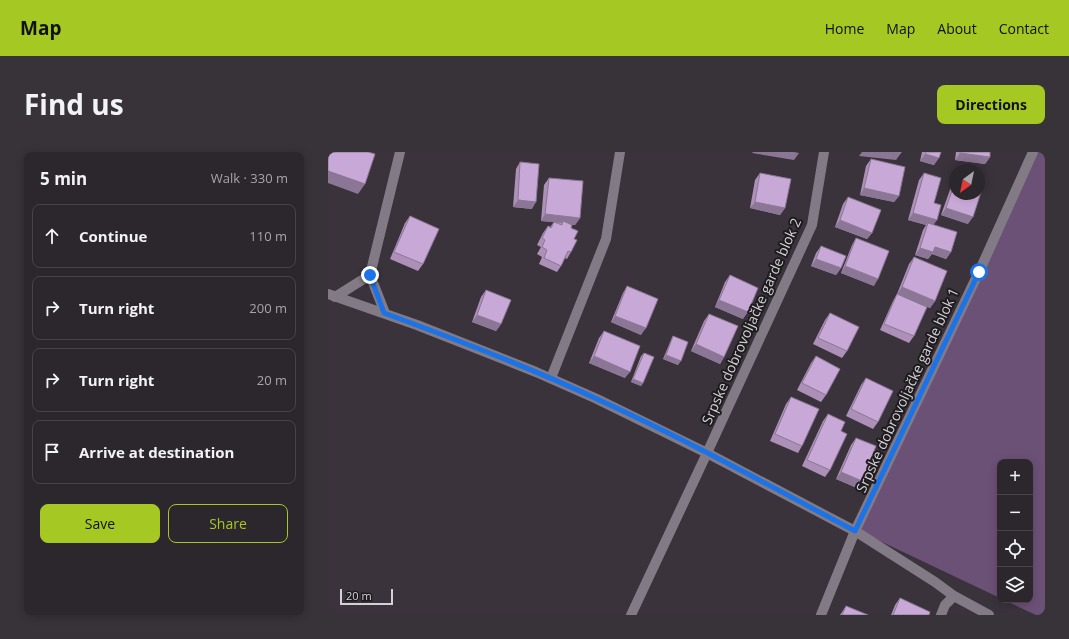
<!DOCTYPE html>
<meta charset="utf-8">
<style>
body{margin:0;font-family:"Open Sans",sans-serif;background:#383239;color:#f1f3f6}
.controls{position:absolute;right:12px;bottom:12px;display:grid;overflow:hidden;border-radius:8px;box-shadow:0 2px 10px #0003}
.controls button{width:36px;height:36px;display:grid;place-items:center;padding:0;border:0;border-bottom:1px solid #484349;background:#2c262d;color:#f1f3f6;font:20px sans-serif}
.compass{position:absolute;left:621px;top:12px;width:36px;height:36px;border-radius:50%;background:#2c262d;box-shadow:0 2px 10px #0003;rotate:213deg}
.scale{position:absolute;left:12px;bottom:10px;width:53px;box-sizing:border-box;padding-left:4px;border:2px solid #d4d0d5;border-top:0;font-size:11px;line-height:14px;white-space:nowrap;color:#d4d0d5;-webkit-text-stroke:3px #1f1c20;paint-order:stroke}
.stop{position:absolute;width:12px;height:12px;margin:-9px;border:3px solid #1a73e8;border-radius:50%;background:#fff}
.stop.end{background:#1a73e8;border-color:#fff;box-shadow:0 1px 4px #0008}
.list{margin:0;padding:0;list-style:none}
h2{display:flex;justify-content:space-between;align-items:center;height:52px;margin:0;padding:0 16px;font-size:17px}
h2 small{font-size:13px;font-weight:400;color:#a6a5aa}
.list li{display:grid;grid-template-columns:26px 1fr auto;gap:12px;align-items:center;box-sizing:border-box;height:64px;margin:0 8px 8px;padding:0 8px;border:1px solid #484349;border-radius:8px}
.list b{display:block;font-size:15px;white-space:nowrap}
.list em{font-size:13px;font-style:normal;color:#a6a5aa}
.actions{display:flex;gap:8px;padding:12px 16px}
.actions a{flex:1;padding:9px 0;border:1px solid #a5c822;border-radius:8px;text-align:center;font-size:14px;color:#a5c822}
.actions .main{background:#a5c822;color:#111}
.icon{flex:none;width:22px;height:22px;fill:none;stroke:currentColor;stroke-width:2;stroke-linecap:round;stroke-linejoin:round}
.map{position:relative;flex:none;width:717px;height:463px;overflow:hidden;border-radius:8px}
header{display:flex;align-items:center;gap:24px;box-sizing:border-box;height:56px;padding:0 20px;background:#a5c822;color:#111}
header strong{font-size:19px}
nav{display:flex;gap:22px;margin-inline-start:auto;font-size:14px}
.intro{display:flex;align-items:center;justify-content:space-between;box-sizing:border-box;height:96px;padding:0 24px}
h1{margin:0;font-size:28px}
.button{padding:10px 18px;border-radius:8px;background:#a5c822;color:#111;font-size:14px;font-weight:700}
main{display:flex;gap:24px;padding:0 24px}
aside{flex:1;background:#2c262d;border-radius:8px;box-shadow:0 2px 10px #0003}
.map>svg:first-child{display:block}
.green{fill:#6c5177}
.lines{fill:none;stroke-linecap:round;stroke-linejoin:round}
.street{stroke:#827b85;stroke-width:10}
.wall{fill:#ac90b8}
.shaded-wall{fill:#8c7696}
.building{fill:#c8a8d6;stroke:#8c7696}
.route{stroke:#1a73e8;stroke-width:5}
.labels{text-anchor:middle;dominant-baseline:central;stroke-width:4;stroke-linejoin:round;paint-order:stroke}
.street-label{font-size:14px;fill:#d4d0d5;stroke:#1f1c20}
</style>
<header>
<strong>Map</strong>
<nav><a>Home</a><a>Map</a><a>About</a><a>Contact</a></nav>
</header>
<div class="intro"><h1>Find us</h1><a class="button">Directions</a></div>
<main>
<aside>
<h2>5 min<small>Walk · 330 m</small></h2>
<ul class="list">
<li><svg class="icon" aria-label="ahead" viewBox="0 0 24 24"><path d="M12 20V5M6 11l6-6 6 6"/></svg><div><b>Continue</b></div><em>110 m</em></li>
<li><svg class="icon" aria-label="right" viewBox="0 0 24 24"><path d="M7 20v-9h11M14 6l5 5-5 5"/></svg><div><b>Turn right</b></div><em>200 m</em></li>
<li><svg class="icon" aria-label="right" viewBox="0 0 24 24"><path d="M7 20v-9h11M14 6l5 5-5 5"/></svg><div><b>Turn right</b></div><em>20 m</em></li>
<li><svg class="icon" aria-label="arrive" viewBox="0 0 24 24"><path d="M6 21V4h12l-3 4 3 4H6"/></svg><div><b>Arrive at destination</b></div></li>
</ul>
<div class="actions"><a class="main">Save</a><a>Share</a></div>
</aside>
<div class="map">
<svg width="717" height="463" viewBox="0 0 717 463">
<rect width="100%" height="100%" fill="#3a333c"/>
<!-- green -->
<path class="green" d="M 710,0 L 717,0 L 717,463 L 708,463 L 676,448 L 702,448 L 702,310 L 672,310 L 672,446 L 531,379 Z"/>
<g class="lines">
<!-- street -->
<path class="street" d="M 0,142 L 89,173 L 208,220 L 269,247 L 379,301 L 527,379 L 607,430 L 626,444 L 661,463
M 7,145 L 42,123
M 57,161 L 42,123 L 72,0
M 223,226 L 278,87 L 292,0
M 303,463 L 379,301 L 484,73 L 496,0
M 493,463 L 527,379 L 651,120 L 705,0
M 613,463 L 617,453 L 626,444"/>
</g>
<!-- wall -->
<path class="wall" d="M 594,0 L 613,0 L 606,13 L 592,9 Z
M 628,0 L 662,0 L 662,5 L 657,12 L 627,8 Z
M 543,7 L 571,44 L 566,50 L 532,43 L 538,14 Z
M 192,10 L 204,57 L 185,55 L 188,17 Z
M 432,21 L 457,56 L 452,63 L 422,56 L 427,28 Z
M 596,21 L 606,51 L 606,73 L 623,100 L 618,107 L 604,102 L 600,107 L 587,103 L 595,78 L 598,73 L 580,68 L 591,28 Z
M 221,26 L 252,66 L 247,73 L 241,72 L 246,87 L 243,100 L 239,107 L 237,106 L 233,114 L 229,120 L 211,112 L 214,105 L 209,102 L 213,95 L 209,93 L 215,81 L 220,74 L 222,75 L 226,70 L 213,69 L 216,33 Z
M 627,27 L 627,42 L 640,72 L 613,63 L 624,32 Z
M 520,45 L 544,81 L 539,87 L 507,75 L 515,52 Z
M 82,64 L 95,112 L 90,119 L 62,107 L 77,71 Z
M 528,86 L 546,134 L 513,121 L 524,93 Z
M 493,94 L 513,116 L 508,123 L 483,114 L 488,101 Z
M 586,105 L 607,149 L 602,156 L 575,144 L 586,184 L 581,191 L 552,178 L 565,149 L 569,142 L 581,112 Z
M 402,123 L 415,167 L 387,155 L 397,130 Z
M 299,134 L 313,183 L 283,170 L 295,141 Z
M 158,138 L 173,172 L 168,179 L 144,170 L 153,145 Z
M 502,161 L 519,199 L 514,206 L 485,192 L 497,168 Z
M 381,162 L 396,205 L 392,212 L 363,199 L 376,169 Z
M 276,179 L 297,226 L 261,211 L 271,186 Z
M 345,184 L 350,213 L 335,207 L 343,188 Z
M 316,201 L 315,231 L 313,234 L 303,230 L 313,204 Z
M 488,204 L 498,243 L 493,250 L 469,238 L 483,211 Z
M 538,226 L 550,270 L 545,277 L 518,264 L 533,233 Z
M 463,245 L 474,294 L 470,301 L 442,289 L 458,252 Z
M 500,262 L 513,279 L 502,318 L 497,325 L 474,314 L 495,269 Z
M 528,286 L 534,329 L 529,336 L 508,327 L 523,293 Z
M 572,446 L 601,463 L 563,463 L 567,453 Z
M 518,454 L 540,463 L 512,463 Z"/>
<!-- shaded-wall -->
<path class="shaded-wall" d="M 425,0 L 466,0 L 471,1 L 466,8 L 424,1 Z
M 534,0 L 562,0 L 573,1 L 568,8 L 531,4 Z
M 632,1 L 662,5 L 657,12 L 627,8 Z
M 597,2 L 611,6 L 606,13 L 592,9 Z
M 0,19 L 37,32 L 30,42 L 0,31 Z
M 536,36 L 571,44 L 566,50 L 532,43 Z
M 190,48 L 208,50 L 204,57 L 185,55 Z
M 427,50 L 457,56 L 452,63 L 422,56 Z
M 618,56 L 645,65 L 640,72 L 613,63 Z
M 585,61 L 609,68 L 604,75 L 600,71 L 598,73 L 580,68 Z
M 217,62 L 252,66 L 247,73 L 234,71 L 235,69 L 234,71 L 213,69 Z
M 512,68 L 544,81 L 539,87 L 507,75 Z
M 607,95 L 623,100 L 618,107 L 604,102 L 600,107 L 587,103 L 592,96 Z
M 488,107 L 513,116 L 508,123 L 483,114 Z
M 517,114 L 550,127 L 546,134 L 513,121 Z
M 574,135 L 607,149 L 602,156 L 569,142 Z
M 391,148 L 420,160 L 415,167 L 387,155 Z
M 149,163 L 173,172 L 168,179 L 144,170 Z
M 287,164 L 318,176 L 313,183 L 283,170 Z
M 368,192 L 396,205 L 392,212 L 363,199 Z
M 338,203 L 353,209 L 350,213 L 335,207 Z
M 266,204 L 302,220 L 297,226 L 261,211 Z
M 305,227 L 315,231 L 313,234 L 303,230 Z
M 513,320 L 534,329 L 529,336 L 508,327 Z"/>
<!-- building -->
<path class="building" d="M 0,0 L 40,0 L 47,2 L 37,32 L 0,19 Z
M 562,0 L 573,0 L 573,1 Z
M 598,0 L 613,0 L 611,6 L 597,2 Z
M 632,0 L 662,0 L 662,5 L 632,1 Z
M 543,7 L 577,15 L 571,44 L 536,36 Z
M 192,10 L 211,12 L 208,50 L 190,48 Z
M 432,21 L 463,27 L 457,56 L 427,50 Z
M 596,21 L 613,26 L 606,51 L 613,53 L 609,68 L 585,61 Z
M 221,26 L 255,29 L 252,66 L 217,62 Z
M 627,30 L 627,42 L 651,42 L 651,32 L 655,34 L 645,65 L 618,56 Z
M 520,45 L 553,58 L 544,81 L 512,68 Z
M 82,64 L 111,77 L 95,112 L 66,100 Z
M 235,69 L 244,73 L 243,76 L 250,79 L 246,87 L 249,88 L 243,100 L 240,99 L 233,114 L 216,106 L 219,98 L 214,95 L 217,88 L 214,86 L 220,74 L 223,76 L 226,70 L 234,73 Z
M 600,71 L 629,80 L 623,100 L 607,95 L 605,100 L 592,96 Z
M 528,86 L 561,99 L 550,127 L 517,114 Z
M 493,94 L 518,104 L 513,116 L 488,107 Z
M 586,105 L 619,119 L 607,149 L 574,135 Z
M 402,123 L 430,136 L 420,160 L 391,148 Z
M 299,134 L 330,147 L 318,176 L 287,164 Z
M 158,138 L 183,148 L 173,172 L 149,163 Z
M 569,142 L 599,155 L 586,184 L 556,172 Z
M 502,161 L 531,175 L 519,199 L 490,186 Z
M 381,162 L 410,174 L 396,205 L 368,192 Z
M 276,179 L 312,194 L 302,220 L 266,204 Z
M 345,184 L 360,190 L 353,209 L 338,203 Z
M 316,201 L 326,205 L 315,231 L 305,227 Z
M 488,204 L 512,217 L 498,243 L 474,231 Z
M 538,226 L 565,239 L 550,270 L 523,257 Z
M 463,245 L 491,257 L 474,294 L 447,282 Z
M 500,262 L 517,270 L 513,279 L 519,282 L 502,318 L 479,308 Z
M 528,286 L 548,294 L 534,329 L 513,320 Z
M 572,446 L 602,460 L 601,463 L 565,463 Z
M 518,454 L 540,463 L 514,463 Z"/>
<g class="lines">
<!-- route -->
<path class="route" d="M 42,123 L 56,161 C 127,187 201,215 269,247 C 357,287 442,334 527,379 L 651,120"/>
</g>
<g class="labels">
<!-- street labels -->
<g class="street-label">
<text transform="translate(423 169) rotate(-66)">Srpske dobrovoljačke garde blok 2</text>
<text transform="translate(579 238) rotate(-65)">Srpske dobrovoljačke garde blok 1</text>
</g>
</g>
</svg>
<div class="controls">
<button>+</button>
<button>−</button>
<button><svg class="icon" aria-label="locate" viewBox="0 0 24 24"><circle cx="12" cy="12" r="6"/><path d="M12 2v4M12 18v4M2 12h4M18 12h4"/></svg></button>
<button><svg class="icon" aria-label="layers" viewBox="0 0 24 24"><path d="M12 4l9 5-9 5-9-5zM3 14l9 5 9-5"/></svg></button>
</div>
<svg class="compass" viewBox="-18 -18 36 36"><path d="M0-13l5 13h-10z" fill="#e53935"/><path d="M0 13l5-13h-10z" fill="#a6a5aa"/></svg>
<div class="scale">20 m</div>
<div class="stop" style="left:651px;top:120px"></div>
<div class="stop end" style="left:42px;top:123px"></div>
</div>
</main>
